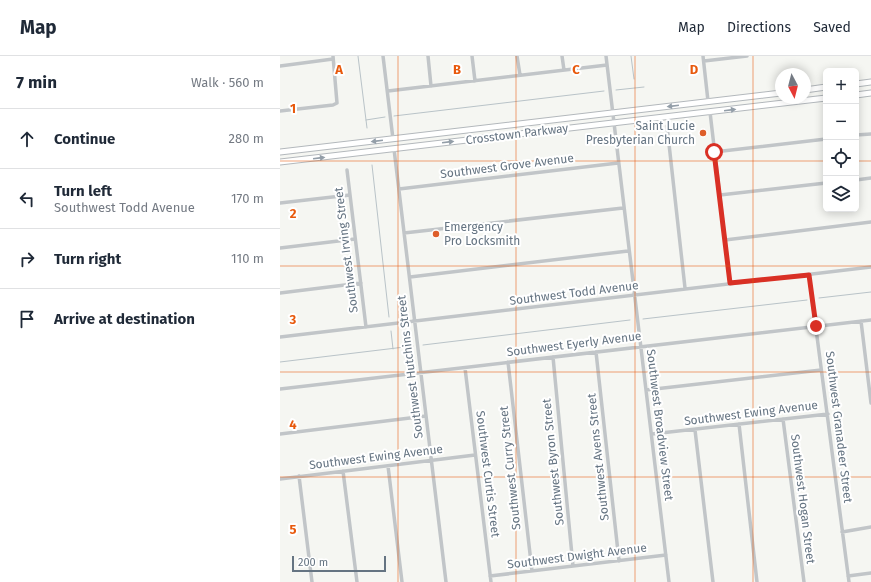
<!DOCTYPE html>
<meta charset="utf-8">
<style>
body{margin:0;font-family:"Fira Sans",sans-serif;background:#f2f2f3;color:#1f2937}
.controls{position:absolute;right:12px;top:12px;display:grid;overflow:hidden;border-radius:6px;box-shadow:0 2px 10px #0003}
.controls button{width:36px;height:36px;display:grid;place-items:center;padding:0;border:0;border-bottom:1px solid #e0e1e3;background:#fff;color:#1f2937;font:20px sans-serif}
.compass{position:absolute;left:495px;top:12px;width:36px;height:36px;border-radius:50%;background:#fff;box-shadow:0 2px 10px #0003;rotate:173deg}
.scale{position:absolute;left:12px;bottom:10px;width:94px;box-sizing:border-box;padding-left:4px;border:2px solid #657482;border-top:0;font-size:11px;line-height:14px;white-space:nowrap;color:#657482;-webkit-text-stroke:3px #fff;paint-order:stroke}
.stop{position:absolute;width:12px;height:12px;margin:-9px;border:3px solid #d93025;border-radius:50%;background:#fff}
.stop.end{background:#d93025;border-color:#fff;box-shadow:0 1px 4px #0008}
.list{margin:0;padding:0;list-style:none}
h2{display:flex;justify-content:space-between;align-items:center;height:52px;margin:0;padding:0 16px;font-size:17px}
h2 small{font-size:13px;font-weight:400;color:#747a83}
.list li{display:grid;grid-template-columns:26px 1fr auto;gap:12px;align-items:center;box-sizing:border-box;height:60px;padding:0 16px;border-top:1px solid #e0e1e3}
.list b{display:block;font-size:15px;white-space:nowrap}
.list p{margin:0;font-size:13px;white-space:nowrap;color:#747a83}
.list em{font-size:13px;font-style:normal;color:#747a83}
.icon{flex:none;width:22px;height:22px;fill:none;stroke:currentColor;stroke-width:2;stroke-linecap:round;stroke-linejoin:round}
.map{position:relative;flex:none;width:591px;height:526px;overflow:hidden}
header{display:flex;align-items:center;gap:24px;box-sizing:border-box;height:56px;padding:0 20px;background:#fff;border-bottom:1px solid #e0e1e3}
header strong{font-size:19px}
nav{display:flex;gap:22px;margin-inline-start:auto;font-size:14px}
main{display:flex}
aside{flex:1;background:#fff}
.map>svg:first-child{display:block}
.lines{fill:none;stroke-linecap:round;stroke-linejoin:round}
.stream{stroke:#b9c3c8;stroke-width:1}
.secondary-casing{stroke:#b3b8bc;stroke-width:7}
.street{stroke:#c1c5c8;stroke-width:3.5}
.secondary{stroke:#fff;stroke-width:5}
.oneway{fill:#939ea8}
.route{stroke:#d93025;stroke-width:5}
.grid{fill:none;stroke:#e8590c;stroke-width:1;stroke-opacity:0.55}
.poi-dot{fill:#de5e2a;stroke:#fff;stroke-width:1.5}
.labels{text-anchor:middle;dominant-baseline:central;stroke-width:4;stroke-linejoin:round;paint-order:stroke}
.poi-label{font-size:12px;fill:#657482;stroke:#fff;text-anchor:end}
.street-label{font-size:12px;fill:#657482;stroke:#fff}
.grid-label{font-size:13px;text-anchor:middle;font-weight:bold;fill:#e8590c;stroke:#fff;stroke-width:4;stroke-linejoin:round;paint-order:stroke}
</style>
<header>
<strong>Map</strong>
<nav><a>Map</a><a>Directions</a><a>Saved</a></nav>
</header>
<main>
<aside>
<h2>7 min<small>Walk · 560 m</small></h2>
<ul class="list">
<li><svg class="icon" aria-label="ahead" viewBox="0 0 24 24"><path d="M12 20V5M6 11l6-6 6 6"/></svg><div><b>Continue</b></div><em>280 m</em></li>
<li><svg class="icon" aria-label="left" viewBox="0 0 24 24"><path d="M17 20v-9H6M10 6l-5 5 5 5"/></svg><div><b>Turn left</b><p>Southwest Todd Avenue</p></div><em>170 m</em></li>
<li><svg class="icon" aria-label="right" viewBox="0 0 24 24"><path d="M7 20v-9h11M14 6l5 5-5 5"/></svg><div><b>Turn right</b></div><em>110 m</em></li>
<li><svg class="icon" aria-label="arrive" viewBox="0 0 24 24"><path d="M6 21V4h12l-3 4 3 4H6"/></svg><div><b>Arrive at destination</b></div></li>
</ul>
</aside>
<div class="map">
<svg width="591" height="526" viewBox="0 0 591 526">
<rect width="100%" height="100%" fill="#f5f6f2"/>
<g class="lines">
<!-- stream -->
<path class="stream" d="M 78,0 L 87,72
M 351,0 L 354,23
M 336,34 L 364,31
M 114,60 L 324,35
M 86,64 L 105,61
M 92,109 L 109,261
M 539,242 L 591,236
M 363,263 L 527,244
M 111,275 L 113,293
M 143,289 L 350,264
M 0,306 L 133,290"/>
<defs>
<path id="secondary" d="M 576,28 L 591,26
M 525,34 L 546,31
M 576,39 L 591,37
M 0,96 L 501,37
M 0,106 L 546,42"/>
</defs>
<!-- secondary casing -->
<use href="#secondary" class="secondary-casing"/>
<!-- street -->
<path class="street" d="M 103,0 L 113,83
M 148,0 L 151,30
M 192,0 L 195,25
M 237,0 L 240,19
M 282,0 L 284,14
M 326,0 C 346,175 369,351 389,526
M 423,0 L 428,45
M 424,5 L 467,0
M 0,10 L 53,3
M 108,35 L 327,9
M 0,55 L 53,49 L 57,47 L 53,0
M 430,56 L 450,227
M 387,70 L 405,232
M 576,79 L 591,78
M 114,93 L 166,526
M 434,96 L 546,83
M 67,114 L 86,271
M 576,124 L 591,122
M 119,133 L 338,107
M 440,139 L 546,127
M 0,147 L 70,139
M 124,177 L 343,152
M 445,184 L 591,166
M 0,192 L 75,183
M 529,219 L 569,526
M 130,221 L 348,195
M 0,237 L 81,227
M 581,265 L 591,347
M 0,281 L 591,211
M 316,296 L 339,505
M 273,301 L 293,510
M 228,306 L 252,515
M 185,312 L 211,526
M 0,333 L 591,264
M 366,334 L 541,314
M 503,363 L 524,526
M 459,368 L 477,526
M 415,374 L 433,526
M 0,378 L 146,360
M 372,378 L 548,358
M 108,410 L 122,526
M 63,415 L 77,526
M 19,420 L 32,526
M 0,423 L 195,399
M 562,476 L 591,471
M 210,520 L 386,499
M 568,520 L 591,517"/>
<!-- secondary -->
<use href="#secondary" class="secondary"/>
</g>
<!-- one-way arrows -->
<defs><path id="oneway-solid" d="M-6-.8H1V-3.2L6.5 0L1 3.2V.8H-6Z"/></defs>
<g class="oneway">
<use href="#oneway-solid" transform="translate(393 50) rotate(173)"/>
<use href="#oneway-solid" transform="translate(450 54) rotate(-7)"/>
<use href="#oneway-solid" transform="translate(97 85) rotate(173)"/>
<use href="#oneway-solid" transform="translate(168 86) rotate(-7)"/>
<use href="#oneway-solid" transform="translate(39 102) rotate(-7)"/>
</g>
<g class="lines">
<!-- route -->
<path class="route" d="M 434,96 L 450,227 L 529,219 L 536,270"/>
</g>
<!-- grid -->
<path class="grid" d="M 118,0 L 118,526M 236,0 L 236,526M 355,0 L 355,526M 473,0 L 473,526M 0,105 L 546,105M 576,105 L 591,105M 0,210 L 591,210M 0,316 L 591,316M 0,421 L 591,421"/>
<!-- markers -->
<g class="poi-dot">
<circle cx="423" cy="77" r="4"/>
<circle cx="156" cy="178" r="4"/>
</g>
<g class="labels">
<!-- poi labels -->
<g class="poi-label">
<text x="415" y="70">Saint Lucie<tspan x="415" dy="14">Presbyterian Church</tspan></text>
<text x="164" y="171" text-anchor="start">Emergency<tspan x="164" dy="14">Pro Locksmith</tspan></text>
</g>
<!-- street labels -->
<g class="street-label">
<text transform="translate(237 78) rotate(-7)">Crosstown Parkway</text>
<text transform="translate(227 110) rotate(-7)">Southwest Grove Avenue</text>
<text transform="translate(66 194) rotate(-97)">Southwest Irving Street</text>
<text transform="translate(294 237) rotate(-7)">Southwest Todd Avenue</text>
<text transform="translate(294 288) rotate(-7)">Southwest Eyerly Avenue</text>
<text transform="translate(130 311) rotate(-97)">Southwest Hutchins Street</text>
<text transform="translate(471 357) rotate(-7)">Southwest Ewing Avenue</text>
<text transform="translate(380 369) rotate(83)">Southwest Broadview Street</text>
<text transform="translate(559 371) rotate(83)">Southwest Granadeer Street</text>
<text transform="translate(96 401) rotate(-7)">Southwest Ewing Avenue</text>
<text transform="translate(318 401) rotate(-96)">Southwest Avens Street</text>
<text transform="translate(273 406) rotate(-96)">Southwest Byron Street</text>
<text transform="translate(230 412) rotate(-96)">Southwest Curry Street</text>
<text transform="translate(208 418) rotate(83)">Southwest Curtis Street</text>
<text transform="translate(523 443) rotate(83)">Southwest Hogan Street</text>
<text transform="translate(297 500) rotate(-7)">Southwest Dwight Avenue</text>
</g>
</g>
<g class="grid-label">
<text x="59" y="18">A</text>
<text x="177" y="18">B</text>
<text x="296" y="18">C</text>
<text x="414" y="18">D</text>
<text x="13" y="57">1</text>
<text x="13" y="162">2</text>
<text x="13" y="268">3</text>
<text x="13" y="373">4</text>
<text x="13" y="478">5</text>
</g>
</svg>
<div class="controls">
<button>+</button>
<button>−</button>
<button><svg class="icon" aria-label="locate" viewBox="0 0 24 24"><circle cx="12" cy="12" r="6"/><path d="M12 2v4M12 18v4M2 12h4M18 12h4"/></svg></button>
<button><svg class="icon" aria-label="layers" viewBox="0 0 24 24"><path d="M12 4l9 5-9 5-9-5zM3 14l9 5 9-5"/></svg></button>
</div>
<svg class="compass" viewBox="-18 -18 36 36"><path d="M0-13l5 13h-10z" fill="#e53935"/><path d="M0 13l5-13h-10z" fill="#747a83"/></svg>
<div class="scale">200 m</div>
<div class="stop" style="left:434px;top:96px"></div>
<div class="stop end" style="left:536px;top:270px"></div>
</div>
</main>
